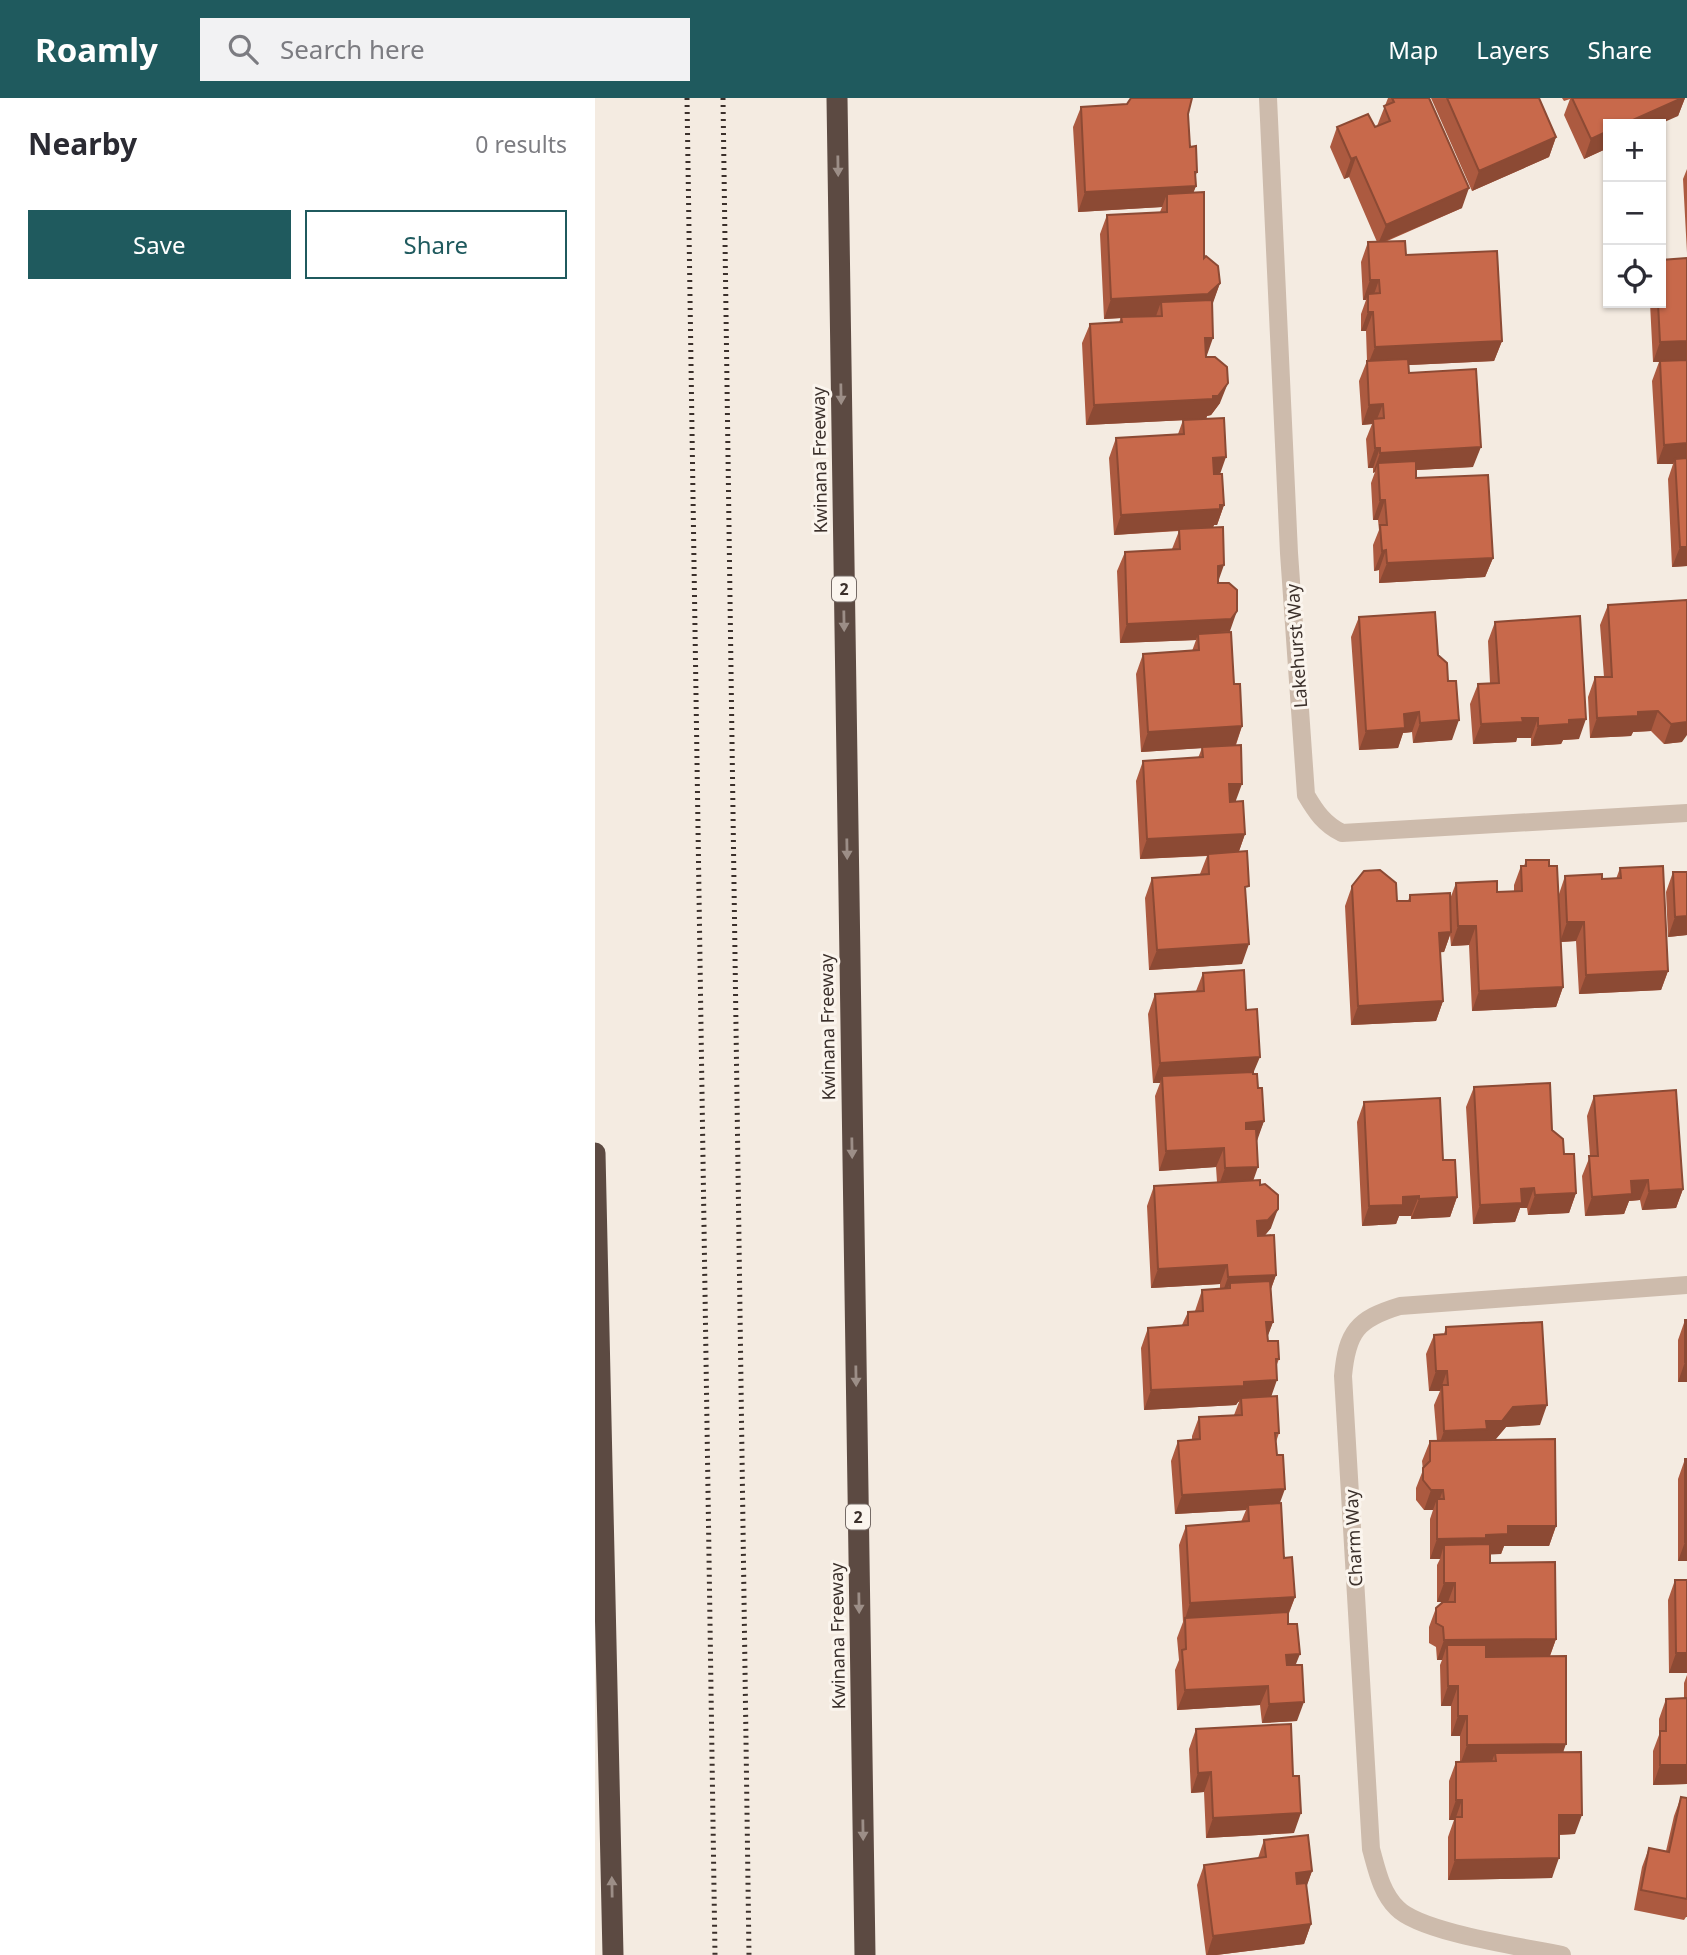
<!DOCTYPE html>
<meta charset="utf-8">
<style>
body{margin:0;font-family:"Noto Sans",sans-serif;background:#f2f2f3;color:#2b2b33}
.controls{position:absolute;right:21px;top:21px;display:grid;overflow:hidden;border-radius:0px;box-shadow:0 2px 5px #0004}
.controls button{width:63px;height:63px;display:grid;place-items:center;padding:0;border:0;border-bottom:2px solid #e1e1e2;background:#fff;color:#2b2b33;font:35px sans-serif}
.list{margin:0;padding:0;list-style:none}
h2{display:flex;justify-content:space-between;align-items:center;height:91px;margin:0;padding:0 28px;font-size:30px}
h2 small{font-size:23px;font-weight:400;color:#7c7c81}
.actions{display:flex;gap:14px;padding:21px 28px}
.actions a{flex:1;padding:16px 0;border:2px solid #1f5a5e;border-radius:0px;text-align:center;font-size:24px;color:#1f5a5e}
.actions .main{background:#1f5a5e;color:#fff}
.icon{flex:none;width:38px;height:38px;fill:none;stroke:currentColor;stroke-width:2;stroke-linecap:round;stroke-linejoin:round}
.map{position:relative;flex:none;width:1092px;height:1857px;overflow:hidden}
header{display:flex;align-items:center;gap:42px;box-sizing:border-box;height:98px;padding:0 35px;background:#1f5a5e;color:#fff}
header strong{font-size:33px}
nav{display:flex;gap:38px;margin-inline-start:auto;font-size:24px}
.search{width:490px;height:63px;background:#f2f2f3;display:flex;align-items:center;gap:18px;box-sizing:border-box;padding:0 24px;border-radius:0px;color:#7c7c81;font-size:26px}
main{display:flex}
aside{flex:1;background:#fff}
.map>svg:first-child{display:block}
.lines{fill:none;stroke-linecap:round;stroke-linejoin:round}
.minor{stroke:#cdbbac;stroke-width:18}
.highway{stroke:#5c4a42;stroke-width:21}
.rail{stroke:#3b302b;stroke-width:5;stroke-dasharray:2 5;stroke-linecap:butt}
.wall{fill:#ac5a40}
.shaded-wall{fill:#8c4a34}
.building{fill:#c8694b;stroke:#8c4a34;stroke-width:2}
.oneway{fill:#9c8e87}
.labels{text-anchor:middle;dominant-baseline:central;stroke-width:6;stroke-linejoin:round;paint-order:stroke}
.shield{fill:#fbf5ee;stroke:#756b66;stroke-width:2}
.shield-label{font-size:16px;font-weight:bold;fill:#3b302b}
.street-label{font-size:18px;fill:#3b302b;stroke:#fbf5ee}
</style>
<header>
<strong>Roamly</strong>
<div class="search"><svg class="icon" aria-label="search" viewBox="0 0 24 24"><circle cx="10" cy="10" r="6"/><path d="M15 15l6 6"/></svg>Search here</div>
<nav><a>Map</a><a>Layers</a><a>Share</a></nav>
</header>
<main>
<aside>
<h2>Nearby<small>0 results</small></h2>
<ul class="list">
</ul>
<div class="actions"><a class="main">Save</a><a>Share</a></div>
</aside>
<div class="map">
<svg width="1092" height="1857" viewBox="0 0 1092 1857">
<rect width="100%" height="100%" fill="#f4ebe1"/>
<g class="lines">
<!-- minor -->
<path class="minor" d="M 673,0 L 694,455 L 711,697 C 721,714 729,726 747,735 L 1092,715
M 967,1857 C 930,1849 826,1835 802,1810 C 786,1794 782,1772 776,1751 L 748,1278 C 752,1234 762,1221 805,1208 L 1092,1187"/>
<!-- highway -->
<path class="highway" d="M 242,0 L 270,1857
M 0,1055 L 18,1857"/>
<!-- rail -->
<path class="rail" d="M 92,0 L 120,1857
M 128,0 L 154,1857"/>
</g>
<!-- wall -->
<path class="wall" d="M 793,0 L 834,0 L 867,110 L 790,144 L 811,157 L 907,243 L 899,263 L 814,267 L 814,275 L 878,369 L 821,372 L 821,380 L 898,460 L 890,479 L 784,485 L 784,472 L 779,473 L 778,447 L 784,432 L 783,422 L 778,422 L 776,385 L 780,374 L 778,375 L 778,370 L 773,370 L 771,341 L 777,326 L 767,327 L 764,283 L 772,263 L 771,233 L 766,233 L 766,216 L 771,202 L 768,202 L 766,164 L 773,144 L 782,144 L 754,79 L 749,81 L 735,49 L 742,29 L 782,28 Z
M 836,0 L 944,0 L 961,39 L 954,59 L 877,93 Z
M 967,0 L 1090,0 L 1083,18 L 1013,26 L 1013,50 L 989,61 L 969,17 L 975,1 L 969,3 Z
M 532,6 L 593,16 L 595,49 L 600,80 L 601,88 L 598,95 L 609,160 L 625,185 L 617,206 L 611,259 L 625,305 L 616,317 L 612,318 L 611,321 L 491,327 L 487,245 L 495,226 L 524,224 L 526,220 L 509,221 L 505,136 L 512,117 L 565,114 L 567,109 L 483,114 L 478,29 L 486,9 Z
M 1092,71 L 1092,155 L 1088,81 Z
M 1055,205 L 1066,205 L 1092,468 L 1077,469 L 1073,381 L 1078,366 L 1062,366 L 1057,283 L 1064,264 L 1058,264 Z
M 588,322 L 625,376 L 629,407 L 622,427 L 619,427 L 618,430 L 623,483 L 635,534 L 639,586 L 647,628 L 641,647 L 641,704 L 650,736 L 644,753 L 651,797 L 647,866 L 554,872 L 550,800 L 557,780 L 605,776 L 612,758 L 545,761 L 541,683 L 548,663 L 603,660 L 607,650 L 546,654 L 541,576 L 548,556 L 597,553 L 601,542 L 525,545 L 522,473 L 530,454 L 577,451 L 584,433 L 519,437 L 514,360 L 521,340 L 583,336 Z
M 1013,507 L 1087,644 L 1069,646 L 1056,633 L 1038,634 L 1036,638 L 995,640 L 993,599 L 1000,579 L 1009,579 L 1005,527 Z
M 764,519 L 843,557 L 857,642 L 818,645 L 817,634 L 808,635 L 803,650 L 764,652 L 756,539 Z
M 900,524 L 984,641 L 968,642 L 966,646 L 936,648 L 936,640 L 922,640 L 921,644 L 878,646 L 875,606 L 883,586 L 895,585 L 893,543 Z
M 931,762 L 954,768 L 964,796 L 970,778 L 1007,781 L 1021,781 L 1025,770 L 1073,873 L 1066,892 L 984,896 L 981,843 L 966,844 L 968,889 L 961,909 L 877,913 L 874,847 L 856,848 L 855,837 L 849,854 L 845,854 L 848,903 L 841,923 L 756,927 L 750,808 L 757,788 L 802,803 L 813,803 L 815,797 L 855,801 L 861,785 L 902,794 L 919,793 L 919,787 L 926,768 L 929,768 Z
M 1078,774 L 1092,837 L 1073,839 L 1071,794 Z
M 608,875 L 651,912 L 658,976 L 663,990 L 669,1023 L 661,1043 L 658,1082 L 676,1130 L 670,1137 L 681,1177 L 676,1191 L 678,1224 L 672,1239 L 673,1243 L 684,1261 L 681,1269 L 676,1298 L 684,1335 L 681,1344 L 689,1460 L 700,1499 L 693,1518 L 693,1526 L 701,1567 L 702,1623 L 667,1625 L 665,1607 L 582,1612 L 580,1572 L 584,1562 L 582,1540 L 588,1524 L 584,1447 L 591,1428 L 646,1424 L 651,1412 L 580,1416 L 576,1363 L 583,1343 L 597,1342 L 597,1338 L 604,1319 L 639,1317 L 644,1304 L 643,1304 L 641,1307 L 549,1312 L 546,1250 L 553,1230 L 587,1227 L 593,1214 L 600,1213 L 607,1192 L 625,1191 L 625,1186 L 556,1190 L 552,1108 L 559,1088 L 622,1084 L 621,1069 L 564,1073 L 560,998 L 565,985 L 558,985 L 553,916 L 560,896 L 601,893 Z
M 879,989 L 957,1032 L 969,1056 L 981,1095 L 974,1115 L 933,1117 L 932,1110 L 925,1110 L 920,1124 L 878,1126 L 871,1009 Z
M 999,998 L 1088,1091 L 1081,1110 L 1047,1112 L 1045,1102 L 1034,1103 L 1029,1116 L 990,1118 L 987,1078 L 995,1058 L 992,1018 Z
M 769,1004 L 848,1062 L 862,1099 L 855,1119 L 816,1121 L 816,1118 L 804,1118 L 801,1126 L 767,1128 L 762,1024 Z
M 1090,1222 L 1092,1284 L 1083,1284 L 1083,1242 Z
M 851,1229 L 945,1327 L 911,1329 L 900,1342 L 961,1428 L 954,1448 L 909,1448 L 906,1456 L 895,1456 L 895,1465 L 961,1541 L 955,1558 L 980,1736 L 964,1737 L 957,1780 L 853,1782 L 853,1739 L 859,1722 L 854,1722 L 854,1683 L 861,1664 L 865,1664 L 865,1638 L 856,1638 L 856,1608 L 846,1608 L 845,1567 L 847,1562 L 842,1562 L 841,1549 L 834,1545 L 834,1529 L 841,1510 L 847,1504 L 842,1504 L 842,1467 L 845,1461 L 835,1461 L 835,1421 L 838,1412 L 829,1412 L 821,1402 L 821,1390 L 828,1372 L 827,1363 L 835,1343 L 842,1343 L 839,1307 L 845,1293 L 834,1293 L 831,1256 L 839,1237 L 849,1236 Z
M 1090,1361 L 1092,1463 L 1083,1463 L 1083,1381 Z
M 1080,1482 L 1092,1575 L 1074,1575 L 1073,1502 Z
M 1092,1577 L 1092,1686 L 1058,1687 L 1058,1653 L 1064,1637 L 1064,1621 L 1071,1601 L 1089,1601 L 1089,1585 Z
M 601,1631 L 699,1735 L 611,1740 L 609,1694 L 596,1695 L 594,1651 Z
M 1086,1699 L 1092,1700 L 1092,1819 L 1091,1819 L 1089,1822 L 1039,1812 L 1047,1769 L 1054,1750 L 1071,1753 L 1079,1718 Z
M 669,1742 L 717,1773 L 711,1789 L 716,1826 L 709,1846 L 621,1857 L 611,1857 L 602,1787 L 609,1767 L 663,1760 Z"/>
<!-- shaded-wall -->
<path class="shaded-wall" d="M 1087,0 L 1090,0 L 1083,18 L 1065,26 L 1029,26 Z
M 1013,33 L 1013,50 L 989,61 L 996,41 Z
M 961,39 L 954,59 L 877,93 L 884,73 Z
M 761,59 L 754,79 L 749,81 L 756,61 Z
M 602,74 L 597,88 L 601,88 L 593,108 L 572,96 L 567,109 L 483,114 L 490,94 Z
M 874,90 L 867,110 L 783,146 L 791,127 Z
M 775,182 L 784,182 L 777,202 L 773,196 L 771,202 L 768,202 Z
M 625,185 L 618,205 L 606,216 L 566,204 L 561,218 L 509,221 L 516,201 Z
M 773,214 L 778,214 L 771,233 L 766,233 Z
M 610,240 L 618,240 L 611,260 Z
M 907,243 L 899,263 L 772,269 L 780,249 Z
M 1092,243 L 1092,263 L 1058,264 L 1065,244 Z
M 633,285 L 625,305 L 616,317 L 612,318 L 611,321 L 491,327 L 499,307 L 618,298 Z
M 788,306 L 780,326 L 778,321 L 777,326 L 767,327 L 774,307 Z
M 1092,345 L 1092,365 L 1080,361 L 1078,366 L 1062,366 L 1069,347 Z
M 886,349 L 878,369 L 784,374 L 783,365 L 780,374 L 778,375 L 785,355 Z
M 780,350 L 785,350 L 778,370 L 773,370 Z
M 631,359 L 624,379 L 610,380 L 618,360 Z
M 785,402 L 790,402 L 783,422 L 778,422 Z
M 625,407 L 629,407 L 622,427 L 619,427 L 617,430 L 519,437 L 526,417 Z
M 1085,449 L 1092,449 L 1092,468 L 1077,469 Z
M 791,452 L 784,472 L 779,473 L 787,453 Z
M 898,460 L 890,479 L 784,485 L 792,465 Z
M 629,467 L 622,487 L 623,468 Z
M 642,513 L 635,533 L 603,536 L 601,542 L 525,545 L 532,526 Z
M 1063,613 L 1056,633 L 1038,634 L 1036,638 L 995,640 L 1002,620 L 1043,614 Z
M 824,614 L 817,634 L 808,635 L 803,650 L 764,652 L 771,633 L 809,616 Z
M 927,620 L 943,620 L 936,640 L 922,640 L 921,644 L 878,646 L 886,626 Z
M 991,621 L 984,641 L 968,642 L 966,646 L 936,648 L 943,628 L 974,622 Z
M 864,622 L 857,642 L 818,645 L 825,625 Z
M 1092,624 L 1092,637 L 1087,644 L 1069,646 L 1076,626 Z
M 647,628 L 640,648 L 546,654 L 553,634 Z
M 634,686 L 647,686 L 640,705 L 627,706 Z
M 650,736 L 643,756 L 545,761 L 552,741 Z
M 1092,818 L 1092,837 L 1073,839 L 1080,819 Z
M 972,824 L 989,824 L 981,843 L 965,844 Z
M 863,828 L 881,828 L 874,847 L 856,848 Z
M 856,834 L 849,854 L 837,855 L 844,835 Z
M 654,846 L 647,866 L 554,872 L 562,852 Z
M 1073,873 L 1066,892 L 984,896 L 991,877 Z
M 968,889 L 961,909 L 877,913 L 884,893 Z
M 848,903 L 841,923 L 756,927 L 763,908 Z
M 665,959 L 657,978 L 567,978 L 565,985 L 558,985 L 565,965 Z
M 669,1023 L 662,1043 L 644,1044 L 651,1025 Z
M 629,1050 L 621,1069 L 564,1073 L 571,1053 Z
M 663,1069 L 656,1089 L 623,1090 L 630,1070 Z
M 1053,1082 L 1045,1102 L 1034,1103 L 1029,1116 L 990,1118 L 997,1099 L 1036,1083 Z
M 939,1090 L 932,1110 L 925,1110 L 920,1124 L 878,1126 L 885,1107 L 926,1091 Z
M 1088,1091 L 1081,1110 L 1047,1112 L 1054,1093 Z
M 981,1095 L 974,1115 L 933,1117 L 940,1097 Z
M 824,1098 L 816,1118 L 804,1118 L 801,1126 L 767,1128 L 774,1108 L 808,1099 Z
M 862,1099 L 855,1119 L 816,1121 L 824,1101 Z
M 683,1111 L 676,1130 L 666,1142 L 655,1143 L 662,1123 Z
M 632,1167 L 625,1186 L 556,1190 L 563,1171 Z
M 681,1177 L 674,1196 L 635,1190 L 635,1185 L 630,1199 L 626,1199 L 633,1179 Z
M 671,1224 L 678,1224 L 671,1243 Z
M 1090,1264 L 1092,1264 L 1092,1284 L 1083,1284 Z
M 841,1273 L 852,1273 L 845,1293 L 834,1293 Z
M 682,1282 L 675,1302 L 646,1300 L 641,1307 L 549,1312 L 556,1292 Z
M 952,1307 L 945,1327 L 911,1329 L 900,1342 L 842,1353 L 849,1333 L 891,1323 L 918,1309 Z
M 690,1391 L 683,1410 L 653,1407 L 651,1412 L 580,1416 L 587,1397 Z
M 836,1392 L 848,1392 L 842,1409 L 842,1401 L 838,1412 L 829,1412 Z
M 913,1428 L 961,1428 L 954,1448 L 909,1448 L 906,1456 L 885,1457 L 849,1447 L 845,1461 L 835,1461 L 842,1441 L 891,1437 Z
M 1090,1444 L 1092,1444 L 1092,1463 L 1083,1463 Z
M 849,1485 L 860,1485 L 853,1504 L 842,1504 Z
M 700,1499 L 692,1519 L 590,1521 L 595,1505 Z
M 961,1541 L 954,1560 L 853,1561 L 852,1547 L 847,1562 L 842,1562 L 849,1542 Z
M 1081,1555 L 1092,1555 L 1092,1575 L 1074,1575 Z
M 705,1556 L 697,1576 L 684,1576 L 691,1557 Z
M 673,1588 L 665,1607 L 582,1612 L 590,1592 Z
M 853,1588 L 863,1588 L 856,1608 L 846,1608 Z
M 709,1604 L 702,1623 L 667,1625 L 674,1606 Z
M 863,1618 L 872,1618 L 865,1638 L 856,1638 Z
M 971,1646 L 964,1666 L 901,1663 L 900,1655 L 896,1666 L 865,1667 L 872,1647 Z
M 1065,1667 L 1092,1667 L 1092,1686 L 1058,1687 Z
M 616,1674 L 609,1694 L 596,1695 L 603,1675 Z
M 861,1702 L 867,1702 L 860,1722 L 860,1719 L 859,1722 L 854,1722 Z
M 706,1715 L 699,1735 L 611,1740 L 618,1720 Z
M 964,1717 L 987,1717 L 980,1736 L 957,1737 Z
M 964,1760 L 957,1780 L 853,1782 L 860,1762 Z
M 717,1773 L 710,1793 L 694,1795 L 701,1775 Z
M 716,1826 L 709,1846 L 621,1857 L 612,1857 L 618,1838 Z"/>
<!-- building -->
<path class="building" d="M 536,0 L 597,0 L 593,16 L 595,49 L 601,48 L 602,74 L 600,74 L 601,88 L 490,94 L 486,9 L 532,6 Z
M 797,0 L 834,0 L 874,90 L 791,127 L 761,59 L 756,61 L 742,29 L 773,16 L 780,29 L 795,23 L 789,8 L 799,4 Z
M 852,0 L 944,0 L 961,39 L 884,73 Z
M 977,0 L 1087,0 L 1029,26 L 1013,26 L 1013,33 L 996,41 Z
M 609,94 L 609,160 L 611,158 L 623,168 L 625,185 L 613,196 L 516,201 L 512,117 L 572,114 L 572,96 Z
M 810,143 L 811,157 L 902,153 L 907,243 L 780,249 L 778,214 L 773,214 L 773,196 L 785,195 L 784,182 L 775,182 L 773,144 Z
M 1092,160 L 1092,243 L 1065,244 L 1063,205 L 1066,205 L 1066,162 Z
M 617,202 L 618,240 L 610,240 L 611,259 L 620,259 L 632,269 L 633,285 L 623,298 L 618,298 L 618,301 L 499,307 L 495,226 L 527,224 L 526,219 L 567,218 L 566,204 Z
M 813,261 L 814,275 L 881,271 L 886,349 L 785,355 L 785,350 L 780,350 L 778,321 L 789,320 L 788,306 L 774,307 L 772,263 Z
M 1092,262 L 1092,345 L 1069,347 L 1065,263 Z
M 629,320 L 631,359 L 618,360 L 619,376 L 627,376 L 629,407 L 625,407 L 625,411 L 526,417 L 521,340 L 589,336 L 588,322 Z
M 1092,360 L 1092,449 L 1085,449 L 1080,361 Z
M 821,363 L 821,380 L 893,377 L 898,460 L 792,465 L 791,452 L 787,453 L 785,427 L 792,427 L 790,402 L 785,402 L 783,365 Z
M 628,429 L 629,467 L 623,468 L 623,485 L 634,485 L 642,492 L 642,513 L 636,521 L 532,526 L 530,454 L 585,451 L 584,431 Z
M 1092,502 L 1092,624 L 1076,626 L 1063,613 L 1043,614 L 1043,618 L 1002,620 L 1000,579 L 1017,579 L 1013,507 Z
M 840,514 L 843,557 L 852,565 L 853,583 L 861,583 L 864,622 L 825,625 L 824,614 L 809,616 L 810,630 L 771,633 L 764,519 Z
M 985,518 L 991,621 L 974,622 L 974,626 L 943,628 L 943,620 L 927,620 L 928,624 L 886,626 L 883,586 L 904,585 L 900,524 Z
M 636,534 L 639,586 L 645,586 L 647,628 L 553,634 L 548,556 L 604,552 L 603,536 Z
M 646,647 L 647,686 L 634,686 L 635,704 L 648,703 L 650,736 L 552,741 L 548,663 L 608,659 L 607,649 Z
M 652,753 L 654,788 L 650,789 L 654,846 L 562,852 L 557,780 L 614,776 L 613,756 Z
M 931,762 L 954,762 L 954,768 L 962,768 L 968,889 L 884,893 L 881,828 L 863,828 L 861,785 L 902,783 L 902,794 L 927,793 L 926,768 L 931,768 Z
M 1068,768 L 1073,873 L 991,877 L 989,824 L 972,824 L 970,778 L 1007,776 L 1007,781 L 1026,780 L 1025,770 Z
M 785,772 L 801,785 L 802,803 L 815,803 L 815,797 L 855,795 L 856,834 L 844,835 L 848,903 L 763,908 L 757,788 L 769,773 Z
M 1078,774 L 1092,774 L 1092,818 L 1080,819 Z
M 649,872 L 651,912 L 662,911 L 665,959 L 565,965 L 560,896 L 609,893 L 608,875 Z
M 658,974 L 658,976 L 662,976 L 663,990 L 667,990 L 669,1023 L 651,1025 L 651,1031 L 661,1031 L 663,1069 L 630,1070 L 629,1050 L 571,1053 L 567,978 Z
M 955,985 L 957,1032 L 968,1041 L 969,1056 L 979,1056 L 981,1095 L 940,1097 L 939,1090 L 926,1091 L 927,1105 L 885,1107 L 879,989 Z
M 1081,992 L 1088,1091 L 1054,1093 L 1053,1082 L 1036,1083 L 1037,1096 L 997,1099 L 994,1058 L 1003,1058 L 999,998 Z
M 845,1000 L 848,1062 L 860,1062 L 862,1099 L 824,1101 L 824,1098 L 808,1099 L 808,1107 L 774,1108 L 769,1004 Z
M 665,1082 L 665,1087 L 670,1086 L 683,1097 L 683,1111 L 673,1122 L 662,1123 L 663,1138 L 679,1137 L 681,1177 L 633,1179 L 632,1167 L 563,1171 L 559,1088 Z
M 675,1183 L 678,1224 L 671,1224 L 673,1243 L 683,1243 L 684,1261 L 681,1261 L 682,1282 L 649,1284 L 649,1288 L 556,1292 L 553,1230 L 593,1227 L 593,1214 L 608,1213 L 607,1192 L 635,1190 L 635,1185 Z
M 1090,1222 L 1092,1222 L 1092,1264 L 1090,1264 Z
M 947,1224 L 952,1307 L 918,1309 L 907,1323 L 891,1323 L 892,1331 L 849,1333 L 847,1287 L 853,1287 L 852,1273 L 841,1273 L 839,1237 L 851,1236 L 851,1229 Z
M 682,1298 L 684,1335 L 680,1335 L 682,1357 L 688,1357 L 690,1391 L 587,1397 L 583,1343 L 605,1341 L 604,1319 L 647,1317 L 646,1300 Z
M 960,1341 L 961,1428 L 913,1428 L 913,1436 L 891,1437 L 891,1440 L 842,1441 L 842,1401 L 849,1401 L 848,1392 L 836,1392 L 828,1382 L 828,1370 L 835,1363 L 835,1343 Z
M 1090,1361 L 1092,1361 L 1092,1444 L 1090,1444 Z
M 686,1405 L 689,1460 L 697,1459 L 700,1499 L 595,1505 L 591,1428 L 654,1423 L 653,1407 Z
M 895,1446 L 895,1465 L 960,1464 L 961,1541 L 849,1542 L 848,1529 L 841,1525 L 841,1510 L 848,1504 L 860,1504 L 860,1485 L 849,1485 L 849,1447 Z
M 1080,1482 L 1092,1482 L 1092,1555 L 1081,1555 Z
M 693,1514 L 693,1526 L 702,1526 L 705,1556 L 691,1557 L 692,1567 L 707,1567 L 709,1604 L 674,1606 L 673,1588 L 590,1592 L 587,1552 L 591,1551 L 590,1520 Z
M 852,1547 L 891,1547 L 891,1559 L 971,1558 L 971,1646 L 872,1647 L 872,1618 L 863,1618 L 863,1588 L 853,1588 Z
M 1092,1600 L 1092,1667 L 1065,1667 L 1065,1633 L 1071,1633 L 1071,1601 Z
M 696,1626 L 698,1678 L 704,1678 L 706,1715 L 618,1720 L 616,1674 L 603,1675 L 601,1631 Z
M 986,1654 L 987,1717 L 964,1717 L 964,1760 L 860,1762 L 860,1719 L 867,1719 L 867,1702 L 861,1702 L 861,1664 L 901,1663 L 900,1655 Z
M 1086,1699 L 1092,1700 L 1092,1801 L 1046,1792 L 1054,1750 L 1074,1754 Z
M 713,1737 L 717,1773 L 701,1775 L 702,1786 L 711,1785 L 716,1826 L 618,1838 L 609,1767 L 671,1759 L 669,1742 Z"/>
<!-- one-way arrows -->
<defs><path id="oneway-solid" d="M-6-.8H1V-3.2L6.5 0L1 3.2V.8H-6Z" transform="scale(1.75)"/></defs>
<g class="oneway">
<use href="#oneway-solid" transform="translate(243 68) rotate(89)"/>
<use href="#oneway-solid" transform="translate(246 296) rotate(89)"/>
<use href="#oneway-solid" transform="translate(249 523) rotate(89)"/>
<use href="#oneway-solid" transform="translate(252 751) rotate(89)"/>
<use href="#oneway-solid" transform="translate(257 1050) rotate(89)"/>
<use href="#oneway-solid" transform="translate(261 1278) rotate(89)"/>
<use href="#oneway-solid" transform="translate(264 1505) rotate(89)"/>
<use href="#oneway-solid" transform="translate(268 1732) rotate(89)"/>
<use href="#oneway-solid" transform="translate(17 1789) rotate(-91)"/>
</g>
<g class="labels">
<!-- shield labels -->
<g class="shield">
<rect x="237" y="478.5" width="24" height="25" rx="5"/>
<rect x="251" y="1406.5" width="24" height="25" rx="5"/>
</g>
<g class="shield-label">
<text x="249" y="491">2</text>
<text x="263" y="1419">2</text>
</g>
<!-- street labels -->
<g class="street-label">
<text transform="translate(224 362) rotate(-91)">Kwinana Freeway</text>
<text transform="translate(701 548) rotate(-94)">Lakehurst Way</text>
<text transform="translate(232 929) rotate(-91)">Kwinana Freeway</text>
<text transform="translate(758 1440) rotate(-93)">Charm Way</text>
<text transform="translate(242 1538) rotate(-91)">Kwinana Freeway</text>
</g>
</g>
</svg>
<div class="controls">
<button>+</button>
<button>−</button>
<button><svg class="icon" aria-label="locate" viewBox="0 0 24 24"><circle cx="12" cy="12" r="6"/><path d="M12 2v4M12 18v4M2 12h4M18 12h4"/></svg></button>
</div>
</div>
</main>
